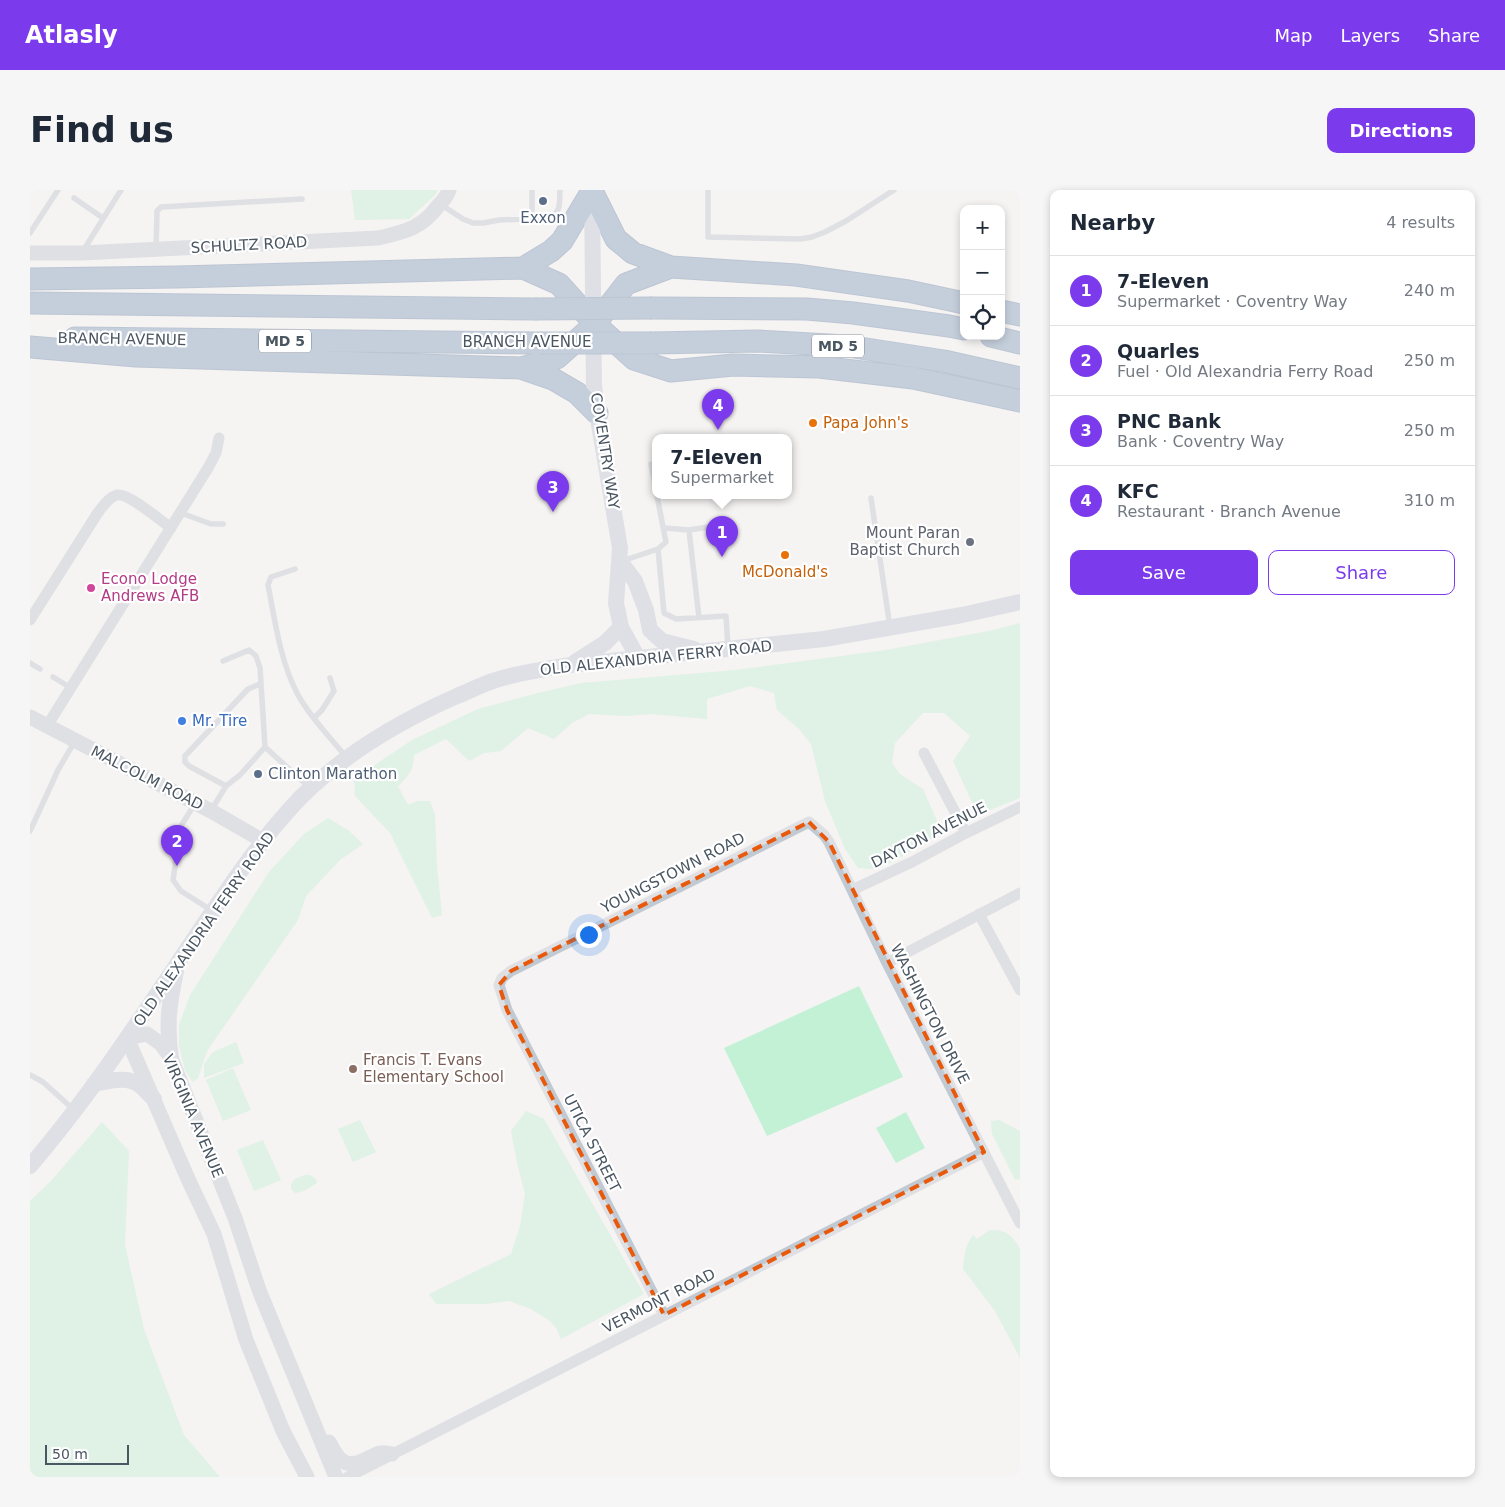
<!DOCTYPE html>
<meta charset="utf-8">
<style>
body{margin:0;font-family:"DejaVu Sans",sans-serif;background:#f6f6f7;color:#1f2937}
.controls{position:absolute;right:15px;top:15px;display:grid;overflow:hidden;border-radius:10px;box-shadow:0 2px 8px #0003}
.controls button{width:45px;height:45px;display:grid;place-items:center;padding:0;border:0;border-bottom:1px solid #e0e1e3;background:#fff;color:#1f2937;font:25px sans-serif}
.scale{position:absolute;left:15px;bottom:12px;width:84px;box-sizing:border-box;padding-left:5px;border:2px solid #4a5661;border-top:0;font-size:14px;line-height:18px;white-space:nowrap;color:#4a5661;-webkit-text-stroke:4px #fff;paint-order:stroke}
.you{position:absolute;left:558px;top:744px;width:18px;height:18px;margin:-12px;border:4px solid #fff;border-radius:50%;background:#1a73e8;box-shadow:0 0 0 8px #1a73e833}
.badge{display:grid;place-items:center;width:32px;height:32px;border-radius:50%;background:#7c3aed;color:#fff;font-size:16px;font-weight:700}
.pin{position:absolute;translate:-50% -41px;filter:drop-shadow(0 1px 2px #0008)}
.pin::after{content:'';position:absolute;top:26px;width:18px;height:15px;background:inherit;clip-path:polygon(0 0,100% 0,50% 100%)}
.popup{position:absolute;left:622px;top:244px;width:140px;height:65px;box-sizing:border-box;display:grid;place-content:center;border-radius:10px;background:#fff;filter:drop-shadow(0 1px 4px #0005);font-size:16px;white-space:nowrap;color:#747a83}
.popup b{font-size:19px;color:#1f2937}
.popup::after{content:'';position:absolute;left:50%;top:100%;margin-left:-10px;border:10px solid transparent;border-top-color:#fff}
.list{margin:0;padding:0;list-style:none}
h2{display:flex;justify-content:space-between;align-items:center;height:65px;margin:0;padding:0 20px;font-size:21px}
h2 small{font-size:16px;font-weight:400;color:#747a83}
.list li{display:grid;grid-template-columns:32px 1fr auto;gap:15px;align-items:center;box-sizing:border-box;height:70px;padding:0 20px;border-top:1px solid #e0e1e3}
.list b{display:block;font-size:19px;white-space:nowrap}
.list p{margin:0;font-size:16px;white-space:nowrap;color:#747a83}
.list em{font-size:16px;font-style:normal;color:#747a83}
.actions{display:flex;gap:10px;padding:15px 20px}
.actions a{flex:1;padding:11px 0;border:1px solid #7c3aed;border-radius:10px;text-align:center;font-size:18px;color:#7c3aed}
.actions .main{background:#7c3aed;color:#fff}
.icon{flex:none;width:28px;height:28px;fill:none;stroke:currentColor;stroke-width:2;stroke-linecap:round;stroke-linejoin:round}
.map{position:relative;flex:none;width:990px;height:1287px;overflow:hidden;border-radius:10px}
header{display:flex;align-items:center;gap:30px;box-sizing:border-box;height:70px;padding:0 25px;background:#7c3aed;color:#fff}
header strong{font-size:24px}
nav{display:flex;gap:28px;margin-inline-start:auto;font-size:18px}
.intro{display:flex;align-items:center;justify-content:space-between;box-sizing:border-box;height:120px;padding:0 30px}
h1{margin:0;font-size:35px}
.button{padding:12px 22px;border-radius:10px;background:#7c3aed;color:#fff;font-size:18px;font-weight:700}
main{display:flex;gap:30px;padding:0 30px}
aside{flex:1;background:#fff;border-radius:10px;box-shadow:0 2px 8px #0003}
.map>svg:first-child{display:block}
.green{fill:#c3f1d5}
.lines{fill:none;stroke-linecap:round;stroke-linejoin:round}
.motorway-casing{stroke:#7690ad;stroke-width:23}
.service{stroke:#c1cad2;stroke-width:5.5}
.minor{stroke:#c1cad2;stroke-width:11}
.tertiary{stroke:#c1cad2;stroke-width:15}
.secondary{stroke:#c1cbd6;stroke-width:16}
.motorway{stroke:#8ba5c1;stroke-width:21}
.motorway-bridge-casing{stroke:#7690ad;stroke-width:23;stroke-linecap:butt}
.motorway-bridge{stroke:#8ba5c1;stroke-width:21}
.marked{fill:none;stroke:#e8590c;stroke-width:4;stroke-dasharray:10 6;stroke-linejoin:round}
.service-dot{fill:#5c6f8a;stroke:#fff;stroke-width:2}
.food-dot{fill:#e8710a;stroke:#fff;stroke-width:2}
.worship-dot{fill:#6b7280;stroke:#fff;stroke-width:2}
.hotel-dot{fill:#d1479c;stroke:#fff;stroke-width:2}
.shop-dot{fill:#3f7fe0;stroke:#fff;stroke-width:2}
.education-dot{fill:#8d6e63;stroke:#fff;stroke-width:2}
.labels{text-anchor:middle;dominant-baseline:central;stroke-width:4.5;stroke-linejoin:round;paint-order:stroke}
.shield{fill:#fff;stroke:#808990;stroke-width:1}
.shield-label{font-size:14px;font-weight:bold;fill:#4a5661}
.service-label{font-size:15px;fill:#4e5e75;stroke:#fff}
.street-label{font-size:15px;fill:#4a5661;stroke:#fff}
.food-label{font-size:15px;fill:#c56008;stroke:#fff;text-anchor:start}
.worship-label{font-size:15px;fill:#5b616d;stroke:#fff;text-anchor:end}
.hotel-label{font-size:15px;fill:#b23c85;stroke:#fff;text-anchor:start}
.shop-label{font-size:15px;fill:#366cbe;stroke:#fff;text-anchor:start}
.education-label{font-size:15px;fill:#785e54;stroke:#fff;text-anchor:start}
</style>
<header>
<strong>Atlasly</strong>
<nav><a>Map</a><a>Layers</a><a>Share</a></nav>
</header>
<div class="intro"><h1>Find us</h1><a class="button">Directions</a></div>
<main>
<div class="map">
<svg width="990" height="1287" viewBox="0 0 990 1287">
<rect width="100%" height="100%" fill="#f5f3f3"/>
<!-- green -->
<path class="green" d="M 321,0 L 408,0 L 405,5 L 379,29 L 325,30 Z
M 990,433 L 990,608 L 948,625 L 923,571 L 940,546 L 914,523 L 893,523 L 865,553 L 862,573 L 870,584 L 893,599 L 912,642 L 863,672 L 842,679 L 828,678 L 815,659 L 795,611 L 781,554 L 769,539 L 747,520 L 744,503 L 720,496 L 677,509 L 677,529 L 621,524 L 595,526 L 559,524 L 542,533 L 524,549 L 498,538 L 471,561 L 454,563 L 439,571 L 416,549 L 384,565 C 384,580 378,587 368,596 L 378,615 L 387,611 L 400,611 L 405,624 L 407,676 L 412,725 L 402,728 L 360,643 L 325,606 L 324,589 L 382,550 L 448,519 L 504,504 L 551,493 L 706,480 L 856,460 L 964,440 Z
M 298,628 L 318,640 L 333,654 L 310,670 L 276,706 L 268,730 L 177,861 L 168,888 L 163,892 L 155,880 L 149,856 L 149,835 L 160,805 L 239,682 L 274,644 Z
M 829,796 L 873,887 L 737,946 L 694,858 Z
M 206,852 L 214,873 L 174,888 L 174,874 L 183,862 Z
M 203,878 L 221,920 L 193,931 L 176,890 Z
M 496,921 L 514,929 L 614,1104 L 531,1149 L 526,1138 L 520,1131 L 501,1119 L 479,1111 L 456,1114 L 406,1114 L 399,1104 L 481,1064 L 490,1036 L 495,1004 L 487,973 L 481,941 Z
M 876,922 L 895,958 L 866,973 L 846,938 Z
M 330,930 L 346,962 L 323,972 L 308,939 Z
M 969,930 L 990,941 L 990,989 L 985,990 L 962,944 L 961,931 Z
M 72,932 L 99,961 L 95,1055 L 114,1139 L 154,1245 L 190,1287 L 0,1287 L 0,1011 L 20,992 Z
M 233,950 L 251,990 L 224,1001 L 207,960 Z
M 275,985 L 280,985 L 286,989 L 287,993 L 274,1001 L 265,1003 L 261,999 L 261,994 L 265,989 Z
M 960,1040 C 976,1039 983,1046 990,1059 L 990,1168 L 965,1121 L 933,1079 C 934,1066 935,1055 943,1045 L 947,1049 Z"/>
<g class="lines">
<defs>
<path id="motorway" d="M 562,1 L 586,49 L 603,63 L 641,77 L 766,85 L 878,101 L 934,113
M 493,78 L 521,61 L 532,51 L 562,1
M 0,89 L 147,87 L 493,78 L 529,94 L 565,134 L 604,169 L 641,181 L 703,175 L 789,177 L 883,188 L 990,211
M 0,113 L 505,119
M 622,118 L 777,119 L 823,123 L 919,136 L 934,139
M 971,121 L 990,125
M 961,146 L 990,153
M 45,148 L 510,153
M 622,153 L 728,151 L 817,156 L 914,171 L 990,188
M 0,157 L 106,166 L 491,178 L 523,189 L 547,203 L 567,223
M 491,178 L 527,168 L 565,134 L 596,94 L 641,77"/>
</defs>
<!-- motorway casing -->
<use href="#motorway" class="motorway-casing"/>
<!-- service -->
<path class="service" d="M 502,0 L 502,29
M 678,0 L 678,47 L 770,49 L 782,47 L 795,42 L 816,31 L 864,0
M 44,8 L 73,28
M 410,14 L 433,29 L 443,33 L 453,33 L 469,30 L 518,28 C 532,22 529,14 530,0
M 0,43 L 28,0
M 126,59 L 127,21 L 131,17 L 272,9
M 53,61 L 91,0
M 621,274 L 626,299
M 627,306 L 636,352 L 628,359 L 634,423 L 646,429 L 696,426 L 698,458
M 841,308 L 860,437
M 151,323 L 181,334 L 193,334
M 634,338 L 659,340 L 669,428
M 659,340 L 685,336
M 592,371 L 628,359
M 265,379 L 241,387 L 238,395 C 245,431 250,470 267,503 C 279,526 300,547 316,567
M 193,471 L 219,460 L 226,466 L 230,478 L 235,557
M 0,473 L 10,479
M 23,487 L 41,498
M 284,528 L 292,520 L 304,501 L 300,488
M 196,596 L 210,585 L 235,557 L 280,598
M 164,615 L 151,636 L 143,690 L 151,701 L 181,720
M 182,619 L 196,596 L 159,576 L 155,572 L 155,566 L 218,499 L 230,494
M 0,641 L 28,580 L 45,551
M 0,885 L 13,892 L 43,919"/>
<!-- minor -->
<path class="minor" d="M 0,430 L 67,324 C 72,317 79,307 87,305 C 99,303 131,331 141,338
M 17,536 L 178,278 L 186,263 L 189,248
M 894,563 L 936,643
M 822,700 L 882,672 L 936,643 L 990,617
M 949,724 L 990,800
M 857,773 L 990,703
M 634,1125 L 477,820 L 469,795 L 472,788 L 481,781 L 779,632 L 794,645 L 799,652 L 857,773 L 990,1033
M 318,1287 L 954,962"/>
<!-- tertiary -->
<path class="tertiary" d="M 0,63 L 52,63 L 348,48 C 374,42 391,39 408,16 C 413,11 417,6 419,0
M 0,527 L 181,621 L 233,651
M 299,1252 C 302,1257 305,1264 310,1269 C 323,1281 337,1267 350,1263 C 354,1262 358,1263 362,1264
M 277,1287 L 253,1241 L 216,1150 L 184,1044 L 158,989 L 97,848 L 117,844 L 131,854 L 141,868 L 205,1028 L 229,1100 L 306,1287"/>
<!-- secondary -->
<path class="secondary" d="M 562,2 L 564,195 L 567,223 L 590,358 L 586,413 L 591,437 L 608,468
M 590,371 L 605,391 L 616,420 L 620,440 L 632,451 L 664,459
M 545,472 L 575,453 L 591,437
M 141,868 C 136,835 139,814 146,781
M 64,894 C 79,891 99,885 112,897 C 116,901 120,905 124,909
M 0,976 C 61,905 112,826 164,749 C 197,700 229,651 270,608 C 314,564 370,531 427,506 C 440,501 452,494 466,490 C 490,482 516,479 541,475 L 794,449 L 932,425 L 990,412"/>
<!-- motorway -->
<use href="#motorway" class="motorway"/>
<defs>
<path id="motorway-bridge" d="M 505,119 L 622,118
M 510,153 L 622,153"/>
</defs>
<!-- motorway-bridge casing -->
<use href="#motorway-bridge" class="motorway-bridge-casing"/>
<!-- motorway-bridge -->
<use href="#motorway-bridge" class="motorway-bridge"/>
</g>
<!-- marked area -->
<path d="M0 0H990V1287H0ZM 779,632 L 799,652 L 954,962 L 634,1125 L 477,820 L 469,795 L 481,781 Z" fill="#f5f3f3" fill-opacity=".55" fill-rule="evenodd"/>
<path class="marked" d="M 779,632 L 799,652 L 954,962 L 634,1125 L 477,820 L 469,795 L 481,781 Z"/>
<!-- markers -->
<g class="service-dot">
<circle cx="513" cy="11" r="5"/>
<circle cx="228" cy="584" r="5"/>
</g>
<g class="food-dot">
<circle cx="783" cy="233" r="5"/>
<circle cx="755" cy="365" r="5"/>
</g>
<circle class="worship-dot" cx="940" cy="352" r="5"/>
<circle class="hotel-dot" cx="61" cy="398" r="5"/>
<circle class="shop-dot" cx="152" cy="531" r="5"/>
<circle class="education-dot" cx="323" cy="879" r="5"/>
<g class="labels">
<!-- shield labels -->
<g class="shield">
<rect x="229" y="139.5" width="52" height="23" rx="4"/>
<rect x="782" y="144.5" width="52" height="23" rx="4"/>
</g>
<g class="shield-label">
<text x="255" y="151">MD 5</text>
<text x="808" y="156">MD 5</text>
</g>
<!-- service labels -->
<g class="service-label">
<text x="513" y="28">Exxon</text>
<text x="238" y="584" text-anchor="start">Clinton Marathon</text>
</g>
<!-- street labels -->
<g class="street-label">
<text transform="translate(219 55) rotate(-3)">SCHULTZ ROAD</text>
<text transform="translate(92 149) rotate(1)">BRANCH AVENUE</text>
<text x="497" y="152">BRANCH AVENUE</text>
<text transform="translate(575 261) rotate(81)">COVENTRY WAY</text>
<text transform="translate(626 468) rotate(-6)">OLD ALEXANDRIA FERRY ROAD</text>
<text transform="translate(117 588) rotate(27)">MALCOLM ROAD</text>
<text transform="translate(899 645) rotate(-27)">DAYTON AVENUE</text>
<text transform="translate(643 683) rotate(-27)">YOUNGSTOWN ROAD</text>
<text transform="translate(174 739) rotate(-55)">OLD ALEXANDRIA FERRY ROAD</text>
<text transform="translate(900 824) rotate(63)">WASHINGTON DRIVE</text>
<text transform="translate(163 926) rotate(67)">VIRGINIA AVENUE</text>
<text transform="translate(562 953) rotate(63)">UTICA STREET</text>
<text transform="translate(629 1111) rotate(-27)">VERMONT ROAD</text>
</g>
<!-- food labels -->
<g class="food-label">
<text x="793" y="233">Papa John's</text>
<text x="755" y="382" text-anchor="middle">McDonald's</text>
</g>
<!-- worship labels -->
<g class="worship-label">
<text x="930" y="343">Mount Paran<tspan x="930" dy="17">Baptist Church</tspan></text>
</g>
<!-- hotel labels -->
<g class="hotel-label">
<text x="71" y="389">Econo Lodge<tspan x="71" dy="17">Andrews AFB</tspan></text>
</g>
<!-- shop labels -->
<g class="shop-label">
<text x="162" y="531">Mr. Tire</text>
</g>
<!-- education labels -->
<g class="education-label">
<text x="333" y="870">Francis T. Evans<tspan x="333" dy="17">Elementary School</tspan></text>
</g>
</g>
</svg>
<div class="controls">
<button>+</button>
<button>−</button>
<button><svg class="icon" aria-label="locate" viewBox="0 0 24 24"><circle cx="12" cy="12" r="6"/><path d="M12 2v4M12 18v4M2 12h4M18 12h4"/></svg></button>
</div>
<div class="scale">50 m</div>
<div class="you"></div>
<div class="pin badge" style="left:692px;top:367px">1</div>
<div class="popup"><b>7-Eleven</b>Supermarket</div>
<div class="pin badge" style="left:147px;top:676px">2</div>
<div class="pin badge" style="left:523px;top:322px">3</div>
<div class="pin badge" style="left:688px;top:240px">4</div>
</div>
<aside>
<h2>Nearby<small>4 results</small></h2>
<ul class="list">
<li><span class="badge">1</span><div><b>7-Eleven</b><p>Supermarket · Coventry Way</p></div><em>240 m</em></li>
<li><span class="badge">2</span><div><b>Quarles</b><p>Fuel · Old Alexandria Ferry Road</p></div><em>250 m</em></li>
<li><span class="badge">3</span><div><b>PNC Bank</b><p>Bank · Coventry Way</p></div><em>250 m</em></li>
<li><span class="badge">4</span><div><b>KFC</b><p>Restaurant · Branch Avenue</p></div><em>310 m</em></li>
</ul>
<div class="actions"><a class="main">Save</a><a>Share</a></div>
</aside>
</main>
